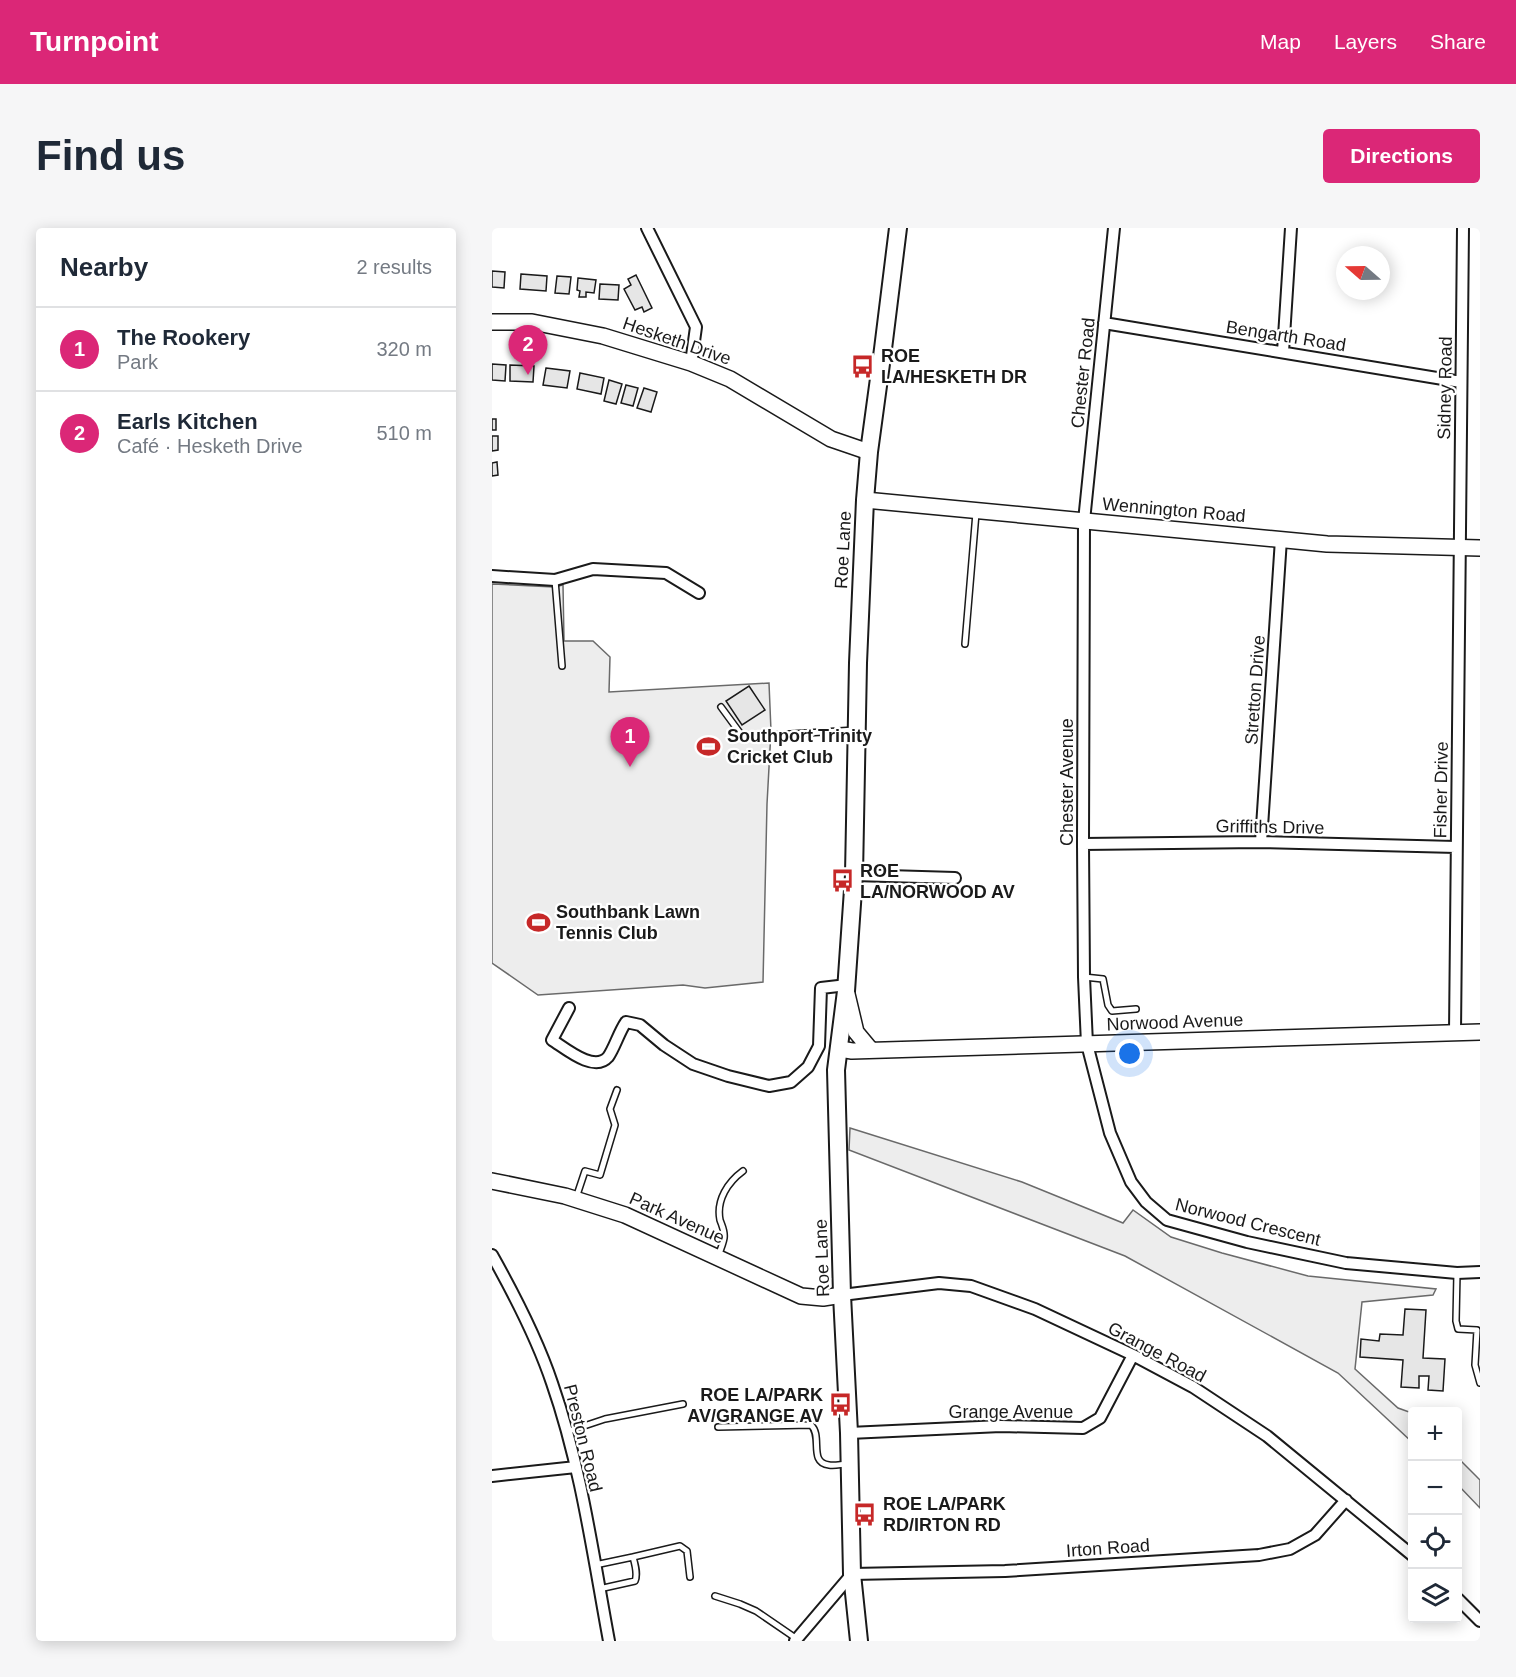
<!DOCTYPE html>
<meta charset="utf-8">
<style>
body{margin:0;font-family:Helvetica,sans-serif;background:#f6f6f7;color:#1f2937}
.controls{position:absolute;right:18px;bottom:18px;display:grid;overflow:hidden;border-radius:6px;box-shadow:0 3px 15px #0003}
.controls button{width:54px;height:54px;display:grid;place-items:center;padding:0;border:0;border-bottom:2px solid #e0e1e3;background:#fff;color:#1f2937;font:30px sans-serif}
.compass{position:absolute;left:844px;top:18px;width:54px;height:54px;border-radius:50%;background:#fff;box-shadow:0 3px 15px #0003;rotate:290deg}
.you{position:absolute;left:638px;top:826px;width:21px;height:21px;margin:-15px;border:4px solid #fff;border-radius:50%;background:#1a73e8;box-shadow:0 0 0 9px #1a73e833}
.badge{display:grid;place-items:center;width:39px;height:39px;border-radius:50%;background:#db2777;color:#fff;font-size:20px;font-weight:700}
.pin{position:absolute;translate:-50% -50px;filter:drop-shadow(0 2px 3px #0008)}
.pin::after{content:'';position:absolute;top:32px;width:21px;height:18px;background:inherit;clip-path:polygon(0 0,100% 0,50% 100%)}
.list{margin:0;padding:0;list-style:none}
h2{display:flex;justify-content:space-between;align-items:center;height:78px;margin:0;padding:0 24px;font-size:26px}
h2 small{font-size:20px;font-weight:400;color:#747a83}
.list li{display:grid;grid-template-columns:39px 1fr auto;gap:18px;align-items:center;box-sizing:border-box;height:84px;padding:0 24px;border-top:2px solid #e0e1e3}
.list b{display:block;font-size:22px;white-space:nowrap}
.list p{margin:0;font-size:20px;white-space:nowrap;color:#747a83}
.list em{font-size:20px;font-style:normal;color:#747a83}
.icon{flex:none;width:33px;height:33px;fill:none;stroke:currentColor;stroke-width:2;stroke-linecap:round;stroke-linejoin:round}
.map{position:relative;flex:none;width:988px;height:1413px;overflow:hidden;border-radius:6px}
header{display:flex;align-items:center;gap:36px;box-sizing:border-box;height:84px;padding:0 30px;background:#db2777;color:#fff}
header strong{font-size:28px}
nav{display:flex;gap:33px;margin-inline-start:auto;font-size:21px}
.intro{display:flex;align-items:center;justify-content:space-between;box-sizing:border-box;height:144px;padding:0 36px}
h1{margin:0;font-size:42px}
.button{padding:15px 27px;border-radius:6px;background:#db2777;color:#fff;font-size:21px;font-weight:700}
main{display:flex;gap:36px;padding:0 36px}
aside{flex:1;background:#fff;border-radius:6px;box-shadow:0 3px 15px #0003}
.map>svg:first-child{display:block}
.built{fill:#ededed;stroke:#6a6a6a;stroke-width:1.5}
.building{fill:#e6e6e6;stroke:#1a1a1a;stroke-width:1.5}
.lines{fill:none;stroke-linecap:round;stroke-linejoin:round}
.lane-casing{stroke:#1a1a1a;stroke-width:8}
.street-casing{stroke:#1a1a1a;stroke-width:14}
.secondary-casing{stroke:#1a1a1a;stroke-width:18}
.primary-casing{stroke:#1a1a1a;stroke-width:20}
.lane{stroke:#fff;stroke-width:5}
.street{stroke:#fff;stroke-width:10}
.secondary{stroke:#fff;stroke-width:15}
.primary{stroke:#fff;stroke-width:16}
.labels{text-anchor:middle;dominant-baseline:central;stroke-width:4.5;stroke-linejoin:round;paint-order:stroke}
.street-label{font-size:18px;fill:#1a1a1a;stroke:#fff}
.poi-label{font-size:18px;font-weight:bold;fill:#1a1a1a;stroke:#fff;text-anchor:start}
</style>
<header>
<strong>Turnpoint</strong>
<nav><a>Map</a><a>Layers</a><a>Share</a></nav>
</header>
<div class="intro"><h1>Find us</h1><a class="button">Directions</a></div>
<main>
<aside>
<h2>Nearby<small>2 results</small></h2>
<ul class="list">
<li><span class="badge">1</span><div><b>The Rookery</b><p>Park</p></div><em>320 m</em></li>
<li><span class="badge">2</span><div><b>Earls Kitchen</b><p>Café · Hesketh Drive</p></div><em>510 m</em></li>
</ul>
</aside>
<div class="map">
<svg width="988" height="1413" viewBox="0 0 988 1413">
<rect width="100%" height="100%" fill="#fff"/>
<!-- built -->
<path class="built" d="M 0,356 L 62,359 L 71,357 L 72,413 L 101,413 L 118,429 L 117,464 L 277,455 L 279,503 L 275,576 L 271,754 L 213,760 L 191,757 L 46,767 L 0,735 Z
M 358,900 L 530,954 L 631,995 L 641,982 L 679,1009 L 730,1025 L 816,1048 L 944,1061 L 941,1067 L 870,1074 L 863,1141 L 906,1180 L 920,1185 L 920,1214 L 846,1145 L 633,1028 L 357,922 Z
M 966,1201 L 968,1201 L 969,1233 L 988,1252 L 988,1280 L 966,1257 Z"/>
<!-- building -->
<path class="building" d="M 0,43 L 13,44 L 12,60 L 0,59 Z
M 29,46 L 55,48 L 54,63 L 28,61 Z
M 144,47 L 160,80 L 152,84 L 150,79 L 143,82 L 132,61 L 139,57 L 136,51 Z
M 65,48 L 79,49 L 77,66 L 63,65 Z
M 86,50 L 104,52 L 102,65 L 94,64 L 94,69 L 87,69 L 88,63 L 85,62 Z
M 108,56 L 127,57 L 126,72 L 107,71 Z
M 0,136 L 14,137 L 13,153 L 0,152 Z
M 18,137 L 42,138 L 41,154 L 18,153 Z
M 54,140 L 78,143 L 75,160 L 51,157 Z
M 88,145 L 112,150 L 109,166 L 85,161 Z
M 117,152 L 130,156 L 124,176 L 112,173 Z
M 134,157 L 146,160 L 141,178 L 129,175 Z
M 152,160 L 165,164 L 159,184 L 145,180 Z
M 0,191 L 4,191 L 4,202 L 0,202 Z
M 0,208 L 6,208 L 6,222 L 0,223 Z
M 5,234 L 6,247 L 0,248 L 0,235 Z
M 257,458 L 273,482 L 250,497 L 234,473 Z
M 913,1081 L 934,1082 L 931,1130 L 953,1131 L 951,1163 L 936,1162 L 937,1148 L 927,1148 L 927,1160 L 909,1159 L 911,1132 L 868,1129 L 869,1111 L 887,1113 L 888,1106 L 911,1107 Z"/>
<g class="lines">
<defs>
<path id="lane" d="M 63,352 L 70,438
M 473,416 L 484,285
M 229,479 L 251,509 L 363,502
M 592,749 L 611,751 L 616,777 L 620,783 L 644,781
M 84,970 L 93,943 L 108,947 L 123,897 L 118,881 L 125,862
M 226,1028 C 228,1023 231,1016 232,1010 C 233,1003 230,998 228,992 C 224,972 236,954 251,943
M 965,1045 L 964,1093 L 966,1101 L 985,1102 L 983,1137 L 988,1155
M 226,1199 L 319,1197 C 331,1208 316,1235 337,1237 C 343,1238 350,1236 356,1236
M 74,1204 L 113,1191 L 191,1176
M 141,1329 L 188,1318 L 195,1323 L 198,1349
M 103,1337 L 141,1329 C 143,1336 146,1346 143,1353 L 107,1361
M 223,1368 L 248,1376 L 264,1383 L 305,1411"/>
<path id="street" d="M 155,0 L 204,99 L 199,135
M 622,0 L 592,293 L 591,616 L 592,749 L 595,816 L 618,905 L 639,954 L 654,974 L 675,992 L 755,1014 L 854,1035 L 965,1045 L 988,1044
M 612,95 L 969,154
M 791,124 L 799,0
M 0,348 L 63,352 L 101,341 L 174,345 L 207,365
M 769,614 L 789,311
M 591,616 L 769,614 L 964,619
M 362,647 L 463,650
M 77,780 L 60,812 C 73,820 102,845 116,829 C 122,821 127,804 134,794 L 148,797 L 172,817 L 201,836 L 236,848 L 277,858 L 299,854 L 316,839 L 327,818 L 329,760 L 355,757
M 963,804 L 971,0
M 0,1027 C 23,1068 45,1110 60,1155 C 89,1238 101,1327 117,1413
M 350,1067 L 447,1055 L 479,1058 L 543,1081 L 641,1127 L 701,1159 L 775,1208 L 920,1327
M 357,1205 L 509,1198 L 591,1200 L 608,1190 L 641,1127
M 0,1248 L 84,1239
M 966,1371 L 988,1393
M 303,1413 L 360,1346 L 513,1343 L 767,1327 L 798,1321 L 823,1307 L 854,1272"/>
<path id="secondary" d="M 0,94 L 40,94 L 111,108 L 199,135 L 238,151 L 339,211 L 377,224
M 373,272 L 835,316 L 988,320
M 355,766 L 364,804 L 379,822
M 348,821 L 360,823 L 988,804
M 0,953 L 73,968 L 133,987 L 309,1068 L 331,1070 L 350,1067"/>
<path id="primary" d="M 367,1413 L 360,1346 L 357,1205 L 350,1067 L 344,842 L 354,763 L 362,647 L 366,435 L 373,272 L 377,224 L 391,121 L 406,0"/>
</defs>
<!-- lane casing -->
<use href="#lane" class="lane-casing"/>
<!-- street casing -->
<use href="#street" class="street-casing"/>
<!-- secondary casing -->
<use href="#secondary" class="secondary-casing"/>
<!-- primary casing -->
<use href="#primary" class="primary-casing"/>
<!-- lane -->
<use href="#lane" class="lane"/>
<!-- street -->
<use href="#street" class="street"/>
<!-- secondary -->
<use href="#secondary" class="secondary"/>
<!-- primary -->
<use href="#primary" class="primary"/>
</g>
<!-- icons -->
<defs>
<symbol id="bus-bare" viewBox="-9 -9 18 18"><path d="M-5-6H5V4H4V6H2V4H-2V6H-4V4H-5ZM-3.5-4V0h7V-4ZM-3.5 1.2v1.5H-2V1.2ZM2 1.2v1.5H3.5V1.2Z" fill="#c62828" stroke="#fff" stroke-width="2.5" paint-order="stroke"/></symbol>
<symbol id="stadium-bare" viewBox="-9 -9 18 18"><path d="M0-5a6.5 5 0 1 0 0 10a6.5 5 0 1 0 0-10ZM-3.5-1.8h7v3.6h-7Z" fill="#c62828" stroke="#fff" stroke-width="2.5" paint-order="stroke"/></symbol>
</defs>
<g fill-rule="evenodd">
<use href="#bus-bare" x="354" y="122" width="33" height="33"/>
<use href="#stadium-bare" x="200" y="502" width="33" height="33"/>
<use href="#bus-bare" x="334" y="636" width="33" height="33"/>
<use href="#stadium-bare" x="30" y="678" width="33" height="33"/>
<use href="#bus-bare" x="332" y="1160" width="33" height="33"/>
<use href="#bus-bare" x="356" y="1270" width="33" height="33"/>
</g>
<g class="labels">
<!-- street labels -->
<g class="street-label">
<text transform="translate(794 108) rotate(9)">Bengarth Road</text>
<text transform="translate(185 113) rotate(19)">Hesketh Drive</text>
<text transform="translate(591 145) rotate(-84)">Chester Road</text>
<text transform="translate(953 160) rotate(-89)">Sidney Road</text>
<text transform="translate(682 282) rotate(5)">Wennington Road</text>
<text transform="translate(351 322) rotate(-87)">Roe Lane</text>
<text transform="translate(763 462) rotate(-86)">Stretton Drive</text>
<text transform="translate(575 554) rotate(-90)">Chester Avenue</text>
<text transform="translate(949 562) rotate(-89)">Fisher Drive</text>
<text transform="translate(778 599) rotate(1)">Griffiths Drive</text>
<text transform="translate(683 794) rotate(-2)">Norwood Avenue</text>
<text transform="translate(185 990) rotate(24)">Park Avenue</text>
<text transform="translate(756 994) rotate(14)">Norwood Crescent</text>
<text transform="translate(330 1030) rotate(-92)">Roe Lane</text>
<text transform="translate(665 1124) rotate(28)">Grange Road</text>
<text x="519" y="1184">Grange Avenue</text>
<text transform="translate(91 1210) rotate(76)">Preston Road</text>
<text transform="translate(616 1320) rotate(-4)">Irton Road</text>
</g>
<!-- poi labels -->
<g class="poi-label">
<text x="389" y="128">ROE<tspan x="389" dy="21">LA/HESKETH DR</tspan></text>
<text x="235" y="508">Southport Trinity<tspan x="235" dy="21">Cricket Club</tspan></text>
<text x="368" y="643">ROE<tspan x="368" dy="21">LA/NORWOOD AV</tspan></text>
<text x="64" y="684">Southbank Lawn<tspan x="64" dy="21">Tennis Club</tspan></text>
<text x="331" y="1167" text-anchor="end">ROE LA/PARK<tspan x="331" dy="21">AV/GRANGE AV</tspan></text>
<text x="391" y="1276">ROE LA/PARK<tspan x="391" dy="21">RD/IRTON RD</tspan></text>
</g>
</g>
</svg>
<div class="controls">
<button>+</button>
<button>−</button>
<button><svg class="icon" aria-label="locate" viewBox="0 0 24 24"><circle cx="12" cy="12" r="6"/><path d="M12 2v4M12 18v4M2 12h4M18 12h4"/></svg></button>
<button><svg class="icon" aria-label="layers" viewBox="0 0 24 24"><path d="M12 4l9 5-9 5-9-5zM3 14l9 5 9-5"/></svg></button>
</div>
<svg class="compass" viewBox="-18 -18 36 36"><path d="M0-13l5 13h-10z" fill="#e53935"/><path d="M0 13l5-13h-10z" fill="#747a83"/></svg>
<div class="you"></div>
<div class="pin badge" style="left:138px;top:539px">1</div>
<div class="pin badge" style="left:36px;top:147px">2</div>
</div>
</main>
